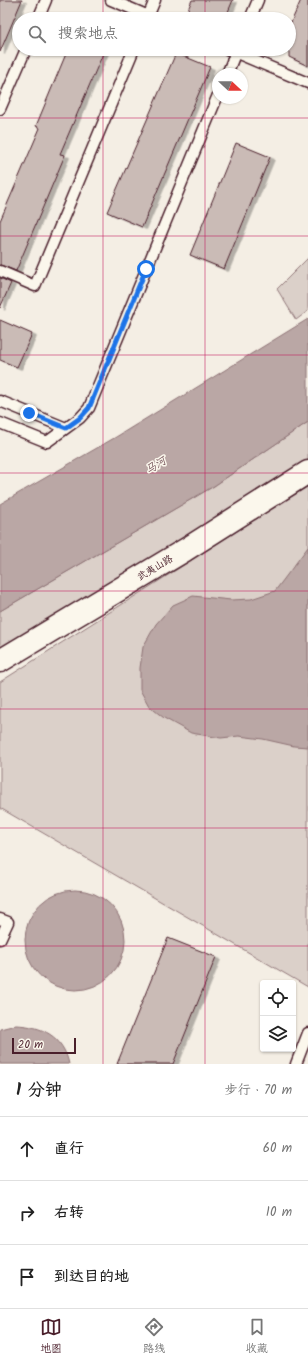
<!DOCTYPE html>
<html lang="zh">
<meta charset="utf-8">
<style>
body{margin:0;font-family:Kalam,"LXGW WenKai TC",sans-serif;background:#f6f6f6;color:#222}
.controls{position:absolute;right:12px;bottom:12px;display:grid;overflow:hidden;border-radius:4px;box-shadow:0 1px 3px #0004}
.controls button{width:36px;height:36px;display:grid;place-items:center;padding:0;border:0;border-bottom:1px solid #e0e0e0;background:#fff;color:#222;font:20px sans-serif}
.compass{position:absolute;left:212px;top:68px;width:36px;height:36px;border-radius:50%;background:#fff;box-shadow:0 1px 3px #0004;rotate:112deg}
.scale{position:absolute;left:12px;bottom:10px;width:64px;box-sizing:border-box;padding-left:4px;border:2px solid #4a1f2b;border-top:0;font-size:11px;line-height:14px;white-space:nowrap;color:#4a1f2b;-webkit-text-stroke:3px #fbf7ec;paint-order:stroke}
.stop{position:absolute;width:12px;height:12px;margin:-9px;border:3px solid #1a73e8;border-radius:50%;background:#fff}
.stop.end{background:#1a73e8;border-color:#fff;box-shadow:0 1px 4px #0008}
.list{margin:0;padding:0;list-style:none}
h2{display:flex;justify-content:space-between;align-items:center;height:52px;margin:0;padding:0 16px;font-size:17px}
h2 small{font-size:13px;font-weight:400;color:#767676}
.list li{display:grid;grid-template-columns:26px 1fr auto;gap:12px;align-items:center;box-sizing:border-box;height:64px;padding:0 16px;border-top:1px solid #e0e0e0}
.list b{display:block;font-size:15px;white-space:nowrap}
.list em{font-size:13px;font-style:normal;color:#767676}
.icon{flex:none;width:22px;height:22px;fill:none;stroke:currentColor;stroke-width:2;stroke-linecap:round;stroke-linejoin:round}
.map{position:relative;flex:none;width:308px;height:1064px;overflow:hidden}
.search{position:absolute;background:#fff;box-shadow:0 1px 3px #0004;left:12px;right:12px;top:12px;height:44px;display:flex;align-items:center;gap:10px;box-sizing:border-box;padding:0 14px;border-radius:22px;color:#767676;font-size:15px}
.sheet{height:244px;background:#fff}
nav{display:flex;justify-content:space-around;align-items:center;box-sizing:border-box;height:56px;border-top:1px solid #e0e0e0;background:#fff;font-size:11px;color:#767676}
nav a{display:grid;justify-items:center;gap:2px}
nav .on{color:#4a1f2b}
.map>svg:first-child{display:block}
.green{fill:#dbd0c9;stroke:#92787a}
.water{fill:#baa7a5;stroke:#8d7174}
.building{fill:#cabbb6;stroke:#4a1f2b;filter:url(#shadow)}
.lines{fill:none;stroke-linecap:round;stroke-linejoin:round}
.service-casing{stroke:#4a1f2b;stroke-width:13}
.tertiary-casing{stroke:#4a1f2b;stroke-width:25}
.service{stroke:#fbf7ec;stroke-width:10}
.tertiary{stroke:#fbf7ec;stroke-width:22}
.route{stroke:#1a73e8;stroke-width:5}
.grid{fill:none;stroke:#c2185b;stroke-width:1;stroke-opacity:0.55}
.labels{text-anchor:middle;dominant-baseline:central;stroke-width:3;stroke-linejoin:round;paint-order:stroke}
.street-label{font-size:10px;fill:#4a1f2b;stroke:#fbf7ec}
.water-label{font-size:11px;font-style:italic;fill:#714f56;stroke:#fbf7ec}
</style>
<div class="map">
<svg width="308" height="1064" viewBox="0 0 308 1064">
<defs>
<filter id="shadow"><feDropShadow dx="4.5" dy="2.5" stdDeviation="0" flood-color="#0004"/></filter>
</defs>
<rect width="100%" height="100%" fill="#f4eee4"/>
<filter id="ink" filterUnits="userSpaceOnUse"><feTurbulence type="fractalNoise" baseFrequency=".025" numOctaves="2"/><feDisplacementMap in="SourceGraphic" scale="8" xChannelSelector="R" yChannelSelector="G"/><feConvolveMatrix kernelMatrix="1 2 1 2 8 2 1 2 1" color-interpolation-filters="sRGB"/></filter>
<g filter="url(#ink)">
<!-- green -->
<path class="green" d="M 308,258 L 308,311 L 296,320 L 277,289 Z
M 308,422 L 308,463 L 0,650 L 0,611 L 214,486 Z
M 308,486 L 308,987 L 0,808 L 0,682 Z"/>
<!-- water -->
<path class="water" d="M 308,319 L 308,422 L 214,486 L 0,611 L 0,504 L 116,437 Z
M 308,547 L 308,747 L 294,746 L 263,739 L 239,736 L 221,738 L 191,733 L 164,718 L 149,706 L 140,690 L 140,668 L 143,647 L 156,624 L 173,605 L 193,596 L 231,600 L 251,599 L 275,591 Z
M25 940a50 50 0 1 1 100 0a50 50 0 1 1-100 0Z
M 16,1025 C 42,1026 63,1036 69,1064 L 0,1064 L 0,1029 Z"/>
<!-- building -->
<path class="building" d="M 0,0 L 22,0 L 0,52 Z
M 192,0 L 233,0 L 225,19 L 198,19 L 186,14 Z
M 301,0 L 308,0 L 308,66 L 289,57 L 289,27 Z
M 68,49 L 105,49 L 60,154 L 65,155 L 16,271 L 0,265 L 0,221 L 40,128 L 36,126 Z
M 176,53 L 210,67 L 142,227 L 107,212 Z
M 236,143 L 270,157 L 224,269 L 190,255 Z
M 0,278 L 11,283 L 0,308 Z
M 0,320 L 32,334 L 17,367 L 0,360 Z
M 168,938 L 216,957 L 173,1064 L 117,1064 Z"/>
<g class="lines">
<defs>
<path id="service" d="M 111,0 L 156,19
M 38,19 L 46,0
M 147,19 L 155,0
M 250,19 L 258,0
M 227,49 L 308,83
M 227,74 L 237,49
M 0,109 L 26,49
M 0,271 L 35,286 L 134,49
M 0,401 L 66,428
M 0,423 L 47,442 L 80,418 L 89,408 L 218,95
M 0,919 L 8,922 L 0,939
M 296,1064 L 308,1033"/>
<path id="tertiary" d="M 0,661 L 185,550 L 308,472"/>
</defs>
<!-- service casing -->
<use href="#service" class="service-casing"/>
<!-- tertiary casing -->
<use href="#tertiary" class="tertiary-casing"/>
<!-- service -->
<use href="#service" class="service"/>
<!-- tertiary -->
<use href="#tertiary" class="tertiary"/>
</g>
</g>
<g class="lines" filter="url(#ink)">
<!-- route -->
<path class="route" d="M 29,413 L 66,428 L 80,418 L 89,408 L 146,269"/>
</g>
<!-- grid -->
<path class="grid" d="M 103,0 L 103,19M 205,0 L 205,19M 103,49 L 103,1064M 205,49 L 205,1064M 0,118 L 308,118M 0,236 L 308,236M 0,355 L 308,355M 0,473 L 308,473M 0,591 L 308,591M 0,709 L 308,709M 0,828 L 308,828M 0,946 L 308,946"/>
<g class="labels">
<!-- street labels -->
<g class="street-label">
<text transform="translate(155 568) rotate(-31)">武夷山路</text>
</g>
<!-- water labels -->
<g class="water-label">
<text transform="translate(156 466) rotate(-32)">马河</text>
</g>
</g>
</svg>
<div class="controls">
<button><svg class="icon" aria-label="locate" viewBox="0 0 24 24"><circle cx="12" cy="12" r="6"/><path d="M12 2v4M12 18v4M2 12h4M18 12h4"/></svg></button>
<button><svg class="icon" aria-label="layers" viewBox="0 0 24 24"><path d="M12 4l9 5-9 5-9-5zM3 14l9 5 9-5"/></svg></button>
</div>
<svg class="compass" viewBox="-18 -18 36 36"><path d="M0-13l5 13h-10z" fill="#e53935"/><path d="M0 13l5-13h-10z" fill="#767676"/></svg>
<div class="scale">20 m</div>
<div class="stop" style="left:146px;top:269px"></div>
<div class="stop end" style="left:29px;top:413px"></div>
<div class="search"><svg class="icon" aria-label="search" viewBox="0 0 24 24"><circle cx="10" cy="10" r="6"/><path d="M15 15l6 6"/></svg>搜索地点</div>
</div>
<section class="sheet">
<h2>1 分钟<small>步行 · 70 m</small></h2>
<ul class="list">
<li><svg class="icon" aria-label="ahead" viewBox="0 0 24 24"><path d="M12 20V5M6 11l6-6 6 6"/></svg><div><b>直行</b></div><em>60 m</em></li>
<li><svg class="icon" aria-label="right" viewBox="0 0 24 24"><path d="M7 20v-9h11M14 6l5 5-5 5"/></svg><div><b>右转</b></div><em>10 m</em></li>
<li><svg class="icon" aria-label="arrive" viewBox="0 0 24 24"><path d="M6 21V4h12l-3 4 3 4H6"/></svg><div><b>到达目的地</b></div></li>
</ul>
</section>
<nav>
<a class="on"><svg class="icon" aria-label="map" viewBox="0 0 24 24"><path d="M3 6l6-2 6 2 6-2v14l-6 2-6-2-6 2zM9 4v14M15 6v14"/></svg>地图</a>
<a><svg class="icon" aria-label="directions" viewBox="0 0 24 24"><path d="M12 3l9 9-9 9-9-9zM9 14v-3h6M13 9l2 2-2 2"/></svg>路线</a>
<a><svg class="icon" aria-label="saved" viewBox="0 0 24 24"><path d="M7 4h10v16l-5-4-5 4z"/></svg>收藏</a>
</nav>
